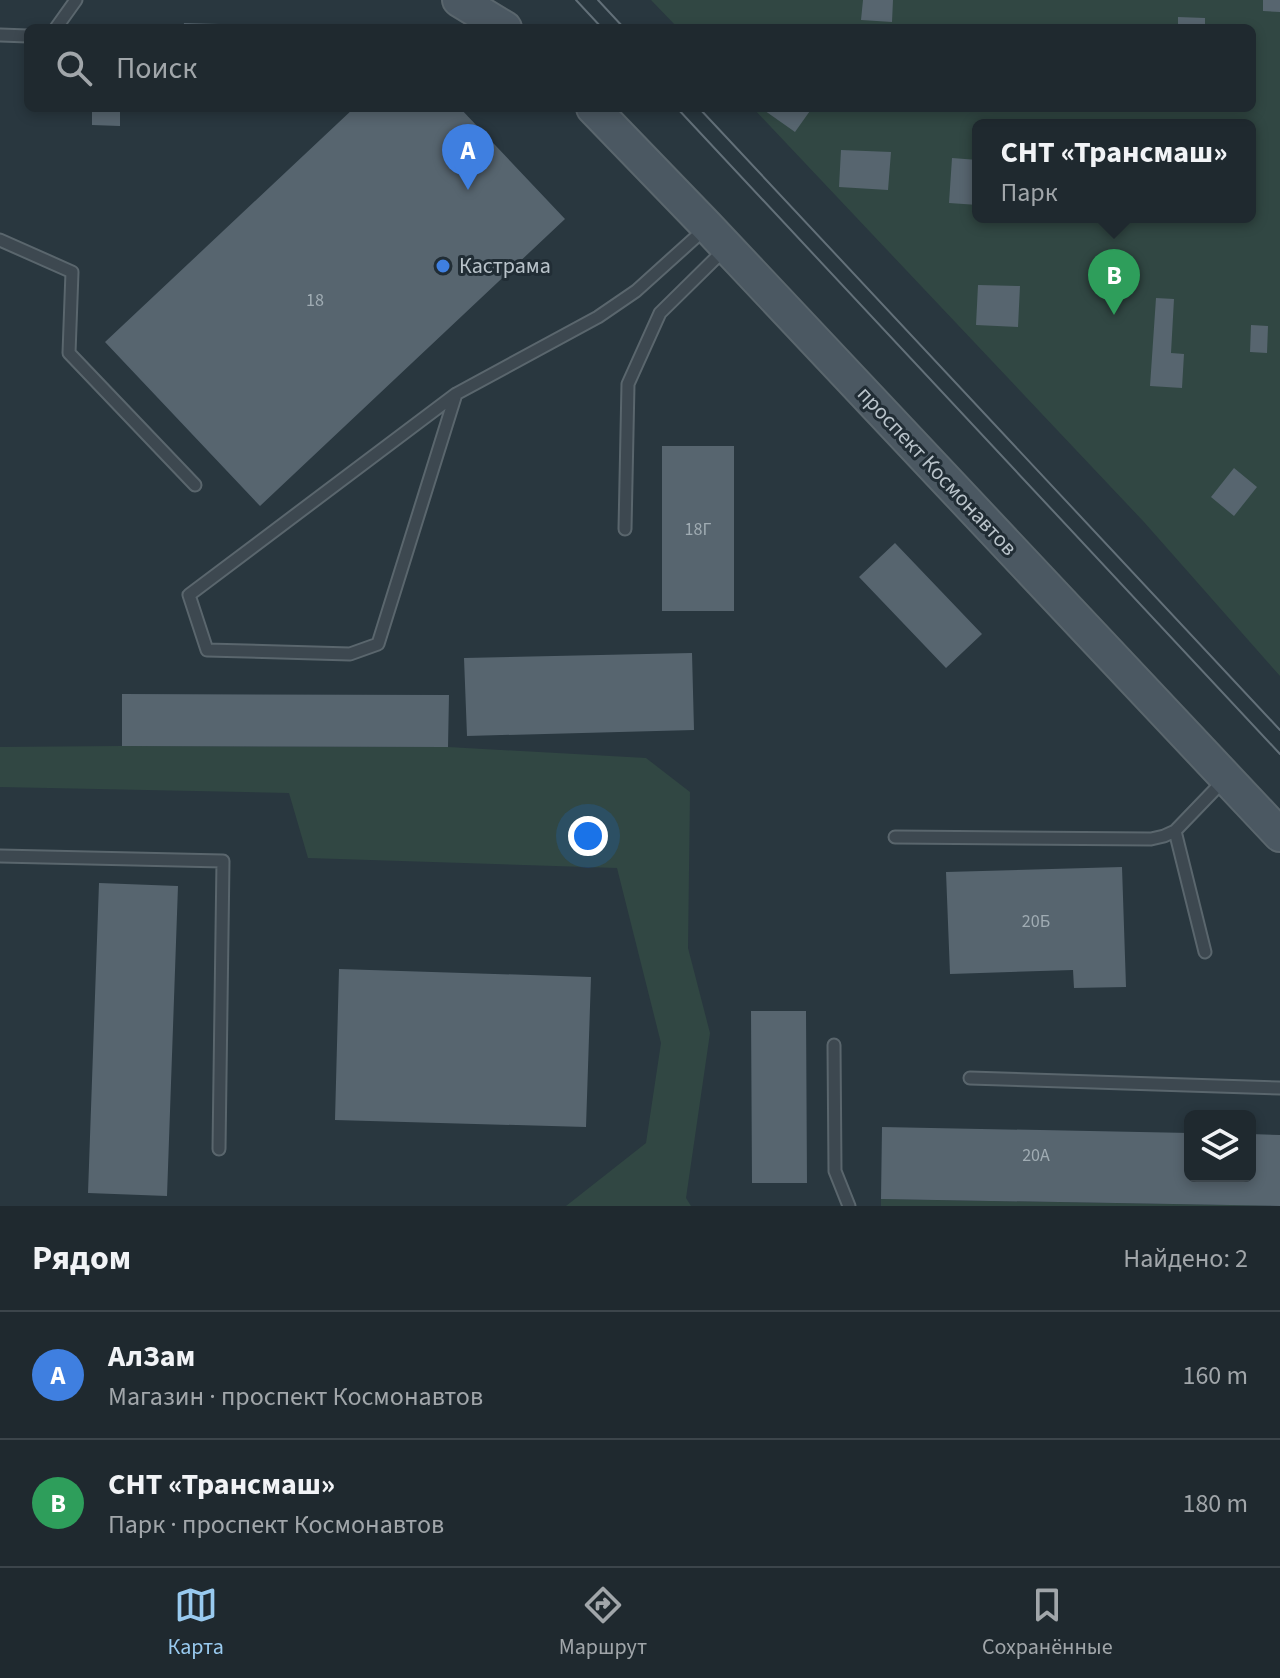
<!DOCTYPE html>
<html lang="ru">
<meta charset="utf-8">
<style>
body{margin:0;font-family:"Source Sans 3",sans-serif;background:#273137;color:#f1f3f6}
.controls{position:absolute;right:24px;bottom:24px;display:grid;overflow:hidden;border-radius:12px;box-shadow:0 4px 12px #0003}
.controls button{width:72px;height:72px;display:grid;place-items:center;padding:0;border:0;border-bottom:2px solid #3c454b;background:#1f292f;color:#f1f3f6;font:40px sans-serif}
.you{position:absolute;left:588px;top:836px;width:28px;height:28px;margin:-20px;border:6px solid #fff;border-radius:50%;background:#1a73e8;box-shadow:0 0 0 12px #1a73e833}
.badge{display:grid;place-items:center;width:52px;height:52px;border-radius:50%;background:#99caef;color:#fff;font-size:26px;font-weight:700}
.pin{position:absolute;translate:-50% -66px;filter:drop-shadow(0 2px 4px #0008)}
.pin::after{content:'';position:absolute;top:42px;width:28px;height:24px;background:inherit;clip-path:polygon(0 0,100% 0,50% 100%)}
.popup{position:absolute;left:972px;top:119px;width:284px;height:104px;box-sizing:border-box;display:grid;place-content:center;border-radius:12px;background:#1f292f;filter:drop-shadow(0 2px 6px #0005);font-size:26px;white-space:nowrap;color:#a1a6aa}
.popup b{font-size:30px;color:#f1f3f6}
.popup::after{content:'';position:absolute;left:50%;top:100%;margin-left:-16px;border:16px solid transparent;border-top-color:#1f292f}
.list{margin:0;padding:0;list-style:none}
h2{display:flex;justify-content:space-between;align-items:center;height:104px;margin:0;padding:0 32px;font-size:34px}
h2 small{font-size:26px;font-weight:400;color:#a1a6aa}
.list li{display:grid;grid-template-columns:52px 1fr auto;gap:24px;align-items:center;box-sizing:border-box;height:128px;padding:0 32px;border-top:2px solid #3c454b}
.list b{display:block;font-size:30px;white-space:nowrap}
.list p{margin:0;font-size:26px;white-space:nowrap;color:#a1a6aa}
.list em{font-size:26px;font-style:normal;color:#a1a6aa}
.icon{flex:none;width:44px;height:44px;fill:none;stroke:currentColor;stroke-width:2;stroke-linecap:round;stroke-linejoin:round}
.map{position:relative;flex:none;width:1280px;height:1206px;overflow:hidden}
.search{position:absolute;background:#1f292f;box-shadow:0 4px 12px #0003;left:24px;right:24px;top:24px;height:88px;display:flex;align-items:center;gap:20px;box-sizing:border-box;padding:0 28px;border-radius:12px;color:#a1a6aa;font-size:30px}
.sheet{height:360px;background:#1f292f}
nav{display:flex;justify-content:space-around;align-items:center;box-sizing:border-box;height:112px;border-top:2px solid #3c454b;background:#1f292f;font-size:22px;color:#a1a6aa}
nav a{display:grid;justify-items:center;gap:4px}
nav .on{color:#99caef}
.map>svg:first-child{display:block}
.green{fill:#314743;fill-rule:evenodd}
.building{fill:#57656f}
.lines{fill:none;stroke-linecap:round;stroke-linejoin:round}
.lane-casing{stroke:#5a666d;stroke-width:15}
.secondary-casing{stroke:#5a666d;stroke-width:36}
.lane{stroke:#3d4850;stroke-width:11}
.secondary{stroke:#4b5862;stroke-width:32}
.tram{stroke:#637079;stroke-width:2}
.shop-dot{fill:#3f7fe0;stroke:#212d35;stroke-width:3}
.labels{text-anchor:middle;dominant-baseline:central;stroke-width:6;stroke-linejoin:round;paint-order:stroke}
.number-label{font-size:18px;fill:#a0acb3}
.poi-label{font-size:22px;fill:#b9c3ca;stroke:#212d35;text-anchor:start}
.street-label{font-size:22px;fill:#b9c3ca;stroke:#212d35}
</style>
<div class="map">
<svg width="1280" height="1206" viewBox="0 0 1280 1206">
<rect width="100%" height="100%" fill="#29373f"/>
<!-- green -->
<path class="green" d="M 651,0 L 1280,0 L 1280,676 L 1144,522 L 753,108 L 1252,108 L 1252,28 L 678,28 ZM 978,125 L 1250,125 L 1250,217 L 978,217 Z
M 122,746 L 448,747 L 646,758 L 690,792 L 688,948 L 710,1033 L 686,1198 L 691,1206 L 566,1206 L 646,1143 L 661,1043 L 617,868 L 308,858 L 289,793 L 0,787 L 0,747 Z
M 881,1199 L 1280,1206 L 881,1206 Z"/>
<!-- building -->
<path class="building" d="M 863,0 L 893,0 L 892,22 L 861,20 Z
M 1263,0 L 1280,0 L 1280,12 L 1263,11 Z
M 1178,17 L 1205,18 L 1205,28 L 1178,28 Z
M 184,23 L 255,25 L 255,28 L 183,28 Z
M 92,108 L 120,108 L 120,126 L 92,125 Z
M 207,108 L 248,108 L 248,112 L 207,110 Z
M 354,108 L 460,108 L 565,219 L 260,506 L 105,342 Z
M 761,108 L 812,108 L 795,132 Z
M 841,150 L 891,152 L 888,190 L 839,187 Z
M 952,158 L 978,160 L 978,205 L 949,203 Z
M 978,285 L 1020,286 L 1018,327 L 976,325 Z
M 1156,298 L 1174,299 L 1171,353 L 1184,354 L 1182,388 L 1150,386 Z
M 1251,325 L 1268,326 L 1267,353 L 1250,352 Z
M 662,446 L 734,446 L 734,611 L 662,611 Z
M 1234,468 L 1257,487 L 1234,516 L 1211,497 Z
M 895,543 L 982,634 L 946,668 L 859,577 Z
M 692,653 L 694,730 L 467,736 L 464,658 Z
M 122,694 L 449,695 L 448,747 L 122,746 Z
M 1122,867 L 1126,987 L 1074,988 L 1073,970 L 950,974 L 946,872 Z
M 99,883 L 178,886 L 167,1196 L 88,1193 Z
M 339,969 L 591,977 L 586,1127 L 335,1120 Z
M 751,1011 L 806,1011 L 807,1183 L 752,1183 Z
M 882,1127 L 1190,1133 L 1190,1176 L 1250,1176 L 1250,1134 L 1280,1135 L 1280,1206 L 881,1199 Z"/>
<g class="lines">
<defs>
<path id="lane" d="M 56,28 L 76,0
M 0,35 L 28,36
M 0,240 L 72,272 L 69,353 L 195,485
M 456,394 L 378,644 L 350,654 L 207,650 L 189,595 L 456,394 L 598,317 L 636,291 L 707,227
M 625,529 L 628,384 L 660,313 L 726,248
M 1175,831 L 1205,952
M 895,837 L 1151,839 L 1164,836 L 1175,831 L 1226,778
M 0,856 L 223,861 L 219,1149
M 834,1045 L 835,1171 L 849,1206
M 970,1078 L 1280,1088"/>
<path id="secondary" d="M 459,0 L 505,28
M 593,108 L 707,226 L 1280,835"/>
</defs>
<!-- lane casing -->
<use href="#lane" class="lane-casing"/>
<!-- secondary casing -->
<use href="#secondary" class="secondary-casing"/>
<!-- lane -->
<use href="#lane" class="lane"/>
<!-- secondary -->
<use href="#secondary" class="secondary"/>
<!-- tram -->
<path class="tram" d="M 576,0 L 602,28
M 598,0 L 624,28
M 677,108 L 1280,754
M 699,108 L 1280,730"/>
</g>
<!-- markers -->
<circle class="shop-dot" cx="443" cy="266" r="8"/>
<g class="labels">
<!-- number labels -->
<g class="number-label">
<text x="315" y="300">18</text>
<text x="698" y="529">18Г</text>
<text x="1036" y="921">20Б</text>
<text x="1036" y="1155">20А</text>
</g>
<!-- poi labels -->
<g class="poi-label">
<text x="459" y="266">Кастрама</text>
</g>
<!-- street labels -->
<g class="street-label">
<text transform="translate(937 471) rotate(47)">проспект Космонавтов</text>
</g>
</g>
</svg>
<div class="controls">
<button><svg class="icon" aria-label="layers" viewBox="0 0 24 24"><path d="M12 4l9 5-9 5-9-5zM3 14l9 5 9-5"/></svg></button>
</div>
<div class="you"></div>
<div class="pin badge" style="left:468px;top:190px;background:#3f7fe0">A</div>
<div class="pin badge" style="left:1114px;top:315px;background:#2e9e5b">B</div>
<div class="popup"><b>СНТ «Трансмаш»</b>Парк</div>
<div class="search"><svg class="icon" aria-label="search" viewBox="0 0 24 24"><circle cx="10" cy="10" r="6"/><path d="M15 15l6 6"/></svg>Поиск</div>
</div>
<section class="sheet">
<h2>Рядом<small>Найдено: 2</small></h2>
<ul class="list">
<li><span class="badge" style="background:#3f7fe0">A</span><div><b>АлЗам</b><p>Магазин · проспект Космонавтов</p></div><em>160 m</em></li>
<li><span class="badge" style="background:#2e9e5b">B</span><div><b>СНТ «Трансмаш»</b><p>Парк · проспект Космонавтов</p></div><em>180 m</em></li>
</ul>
</section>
<nav>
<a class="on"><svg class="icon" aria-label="map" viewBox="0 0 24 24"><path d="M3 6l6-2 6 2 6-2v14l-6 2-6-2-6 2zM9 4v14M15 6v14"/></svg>Карта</a>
<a><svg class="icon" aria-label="directions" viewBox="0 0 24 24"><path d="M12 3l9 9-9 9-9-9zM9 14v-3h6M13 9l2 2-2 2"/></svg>Маршрут</a>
<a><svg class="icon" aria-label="saved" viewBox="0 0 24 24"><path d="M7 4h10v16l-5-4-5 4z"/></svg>Сохранённые</a>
</nav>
